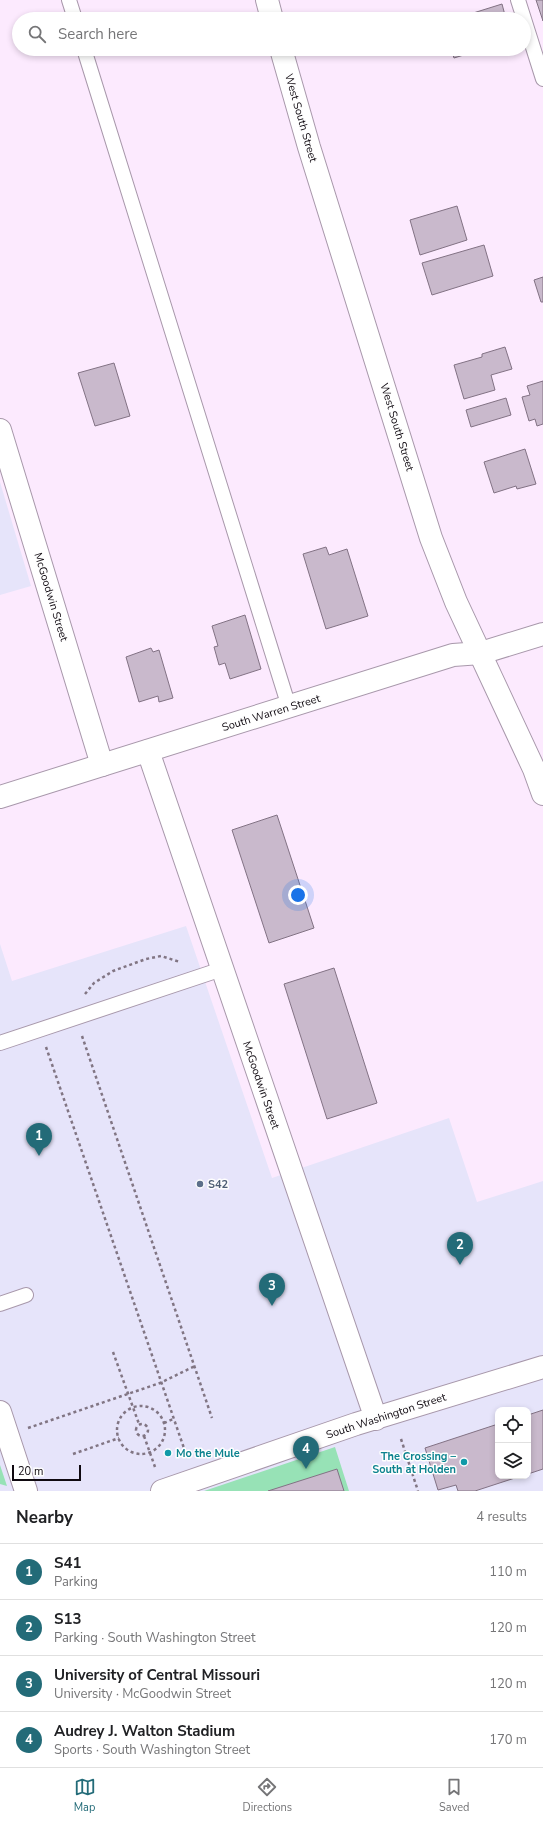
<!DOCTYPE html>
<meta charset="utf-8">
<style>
body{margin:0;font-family:"Nunito Sans",sans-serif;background:#f6f6f6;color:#202124}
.controls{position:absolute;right:12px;bottom:12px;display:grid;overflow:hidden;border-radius:8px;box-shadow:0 2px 6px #0003}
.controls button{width:36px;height:36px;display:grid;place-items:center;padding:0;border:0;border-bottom:1px solid #e0e0e0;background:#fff;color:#202124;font:20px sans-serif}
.scale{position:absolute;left:12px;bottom:10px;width:69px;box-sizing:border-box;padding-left:4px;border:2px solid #0f0910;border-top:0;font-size:11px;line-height:14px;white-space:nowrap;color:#0f0910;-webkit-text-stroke:3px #fefefe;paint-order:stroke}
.you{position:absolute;left:298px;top:895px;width:14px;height:14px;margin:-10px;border:3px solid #fff;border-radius:50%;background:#1a73e8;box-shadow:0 0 0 6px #1a73e833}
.badge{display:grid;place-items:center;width:26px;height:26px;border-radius:50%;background:#236b78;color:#fff;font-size:13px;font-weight:700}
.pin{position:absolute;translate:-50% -33px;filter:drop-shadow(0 1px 2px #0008)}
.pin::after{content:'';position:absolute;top:21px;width:14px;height:12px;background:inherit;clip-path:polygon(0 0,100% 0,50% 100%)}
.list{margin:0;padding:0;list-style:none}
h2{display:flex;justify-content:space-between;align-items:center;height:52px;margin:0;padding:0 16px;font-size:17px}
h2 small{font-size:13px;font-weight:400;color:#757577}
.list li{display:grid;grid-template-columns:26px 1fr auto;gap:12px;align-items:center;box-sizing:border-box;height:56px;padding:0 16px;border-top:1px solid #e0e0e0}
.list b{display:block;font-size:15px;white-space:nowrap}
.list p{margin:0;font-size:13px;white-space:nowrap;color:#757577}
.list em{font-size:13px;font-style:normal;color:#757577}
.icon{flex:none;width:22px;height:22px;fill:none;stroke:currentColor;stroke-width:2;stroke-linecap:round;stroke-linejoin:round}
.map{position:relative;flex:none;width:543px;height:1491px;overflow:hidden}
.search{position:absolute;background:#fff;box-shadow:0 2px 6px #0003;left:12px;right:12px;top:12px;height:44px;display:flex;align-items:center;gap:10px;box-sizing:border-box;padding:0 14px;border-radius:22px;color:#757577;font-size:15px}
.sheet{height:276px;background:#fff}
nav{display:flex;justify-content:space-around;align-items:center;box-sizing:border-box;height:56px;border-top:1px solid #e0e0e0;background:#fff;font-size:11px;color:#757577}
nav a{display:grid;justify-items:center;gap:2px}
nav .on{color:#236b78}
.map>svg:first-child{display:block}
.education{fill:#e6e4fa;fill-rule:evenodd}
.green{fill:#97e2b6}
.building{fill:#c9b9cc;stroke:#827284}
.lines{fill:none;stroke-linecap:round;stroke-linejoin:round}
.service-casing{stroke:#a898ab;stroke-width:16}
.minor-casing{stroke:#a898ab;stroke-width:24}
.tertiary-casing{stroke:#a898ab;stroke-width:24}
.path{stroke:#817583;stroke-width:2.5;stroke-dasharray:3 3;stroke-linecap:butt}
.service{stroke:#fff;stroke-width:14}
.minor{stroke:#fff;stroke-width:22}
.tertiary{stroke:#fff;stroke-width:22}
.service-dot{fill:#5c6f8a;stroke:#fefefe;stroke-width:1.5}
.culture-dot{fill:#0f9aa8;stroke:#fefefe;stroke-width:1.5}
.labels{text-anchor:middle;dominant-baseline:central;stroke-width:3;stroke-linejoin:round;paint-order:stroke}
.street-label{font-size:11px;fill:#0f0910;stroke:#fefefe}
.service-label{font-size:11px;font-weight:bold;fill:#4e5e75;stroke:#fefefe;text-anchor:start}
.culture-label{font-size:11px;font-weight:bold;fill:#0d838f;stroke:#fefefe;text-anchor:start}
</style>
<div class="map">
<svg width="543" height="1491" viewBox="0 0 543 1491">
<rect width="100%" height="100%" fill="#fceafe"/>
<!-- education -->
<path class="education" d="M 0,482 L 31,586 L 0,595 Z
M 186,926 L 272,1178 L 449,1118 L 477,1202 L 543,1181 L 543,1491 L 0,1491 L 0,944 L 12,981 ZM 498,1410 L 528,1410 L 528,1476 L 498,1476 Z"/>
<!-- green -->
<path class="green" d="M 335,1447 L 349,1491 L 204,1491 Z
M 0,1465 L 7,1486 L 0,1484 Z"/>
<!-- building -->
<path class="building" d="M 536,0 L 543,0 L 543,21 Z
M 502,4 L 506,19 L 454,19 Z
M 451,49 L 483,49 L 454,58 Z
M 457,206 L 467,240 L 420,255 L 410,220 Z
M 484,245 L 493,276 L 432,295 L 422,263 Z
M 543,277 L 543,302 L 541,302 L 534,280 Z
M 505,347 L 512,369 L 491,375 L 495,390 L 464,399 L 454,365 L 482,357 L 482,354 Z
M 114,363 L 130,416 L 95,426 L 78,373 Z
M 543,381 L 543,424 L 537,426 L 535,419 L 529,421 L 522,397 L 530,395 L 527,386 Z
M 506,398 L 511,415 L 471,427 L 466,410 Z
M 525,449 L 536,484 L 517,489 L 516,486 L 494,493 L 484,462 Z
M 326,547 L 329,555 L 347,549 L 368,616 L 326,629 L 303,554 Z
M 245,615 L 261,669 L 230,679 L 225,663 L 219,665 L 214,647 L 218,646 L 212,626 Z
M 151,648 L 153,652 L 159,650 L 173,698 L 159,702 L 158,696 L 139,702 L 126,657 Z
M 277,815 L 314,928 L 269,943 L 232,830 Z
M 334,968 L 377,1103 L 327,1119 L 284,984 Z
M 543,1410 L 543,1469 L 528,1474 L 528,1415 Z
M 498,1424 L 498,1476 L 521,1476 L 475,1491 L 458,1491 L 456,1485 L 438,1490 L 425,1448 Z
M 337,1469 L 344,1491 L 268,1491 Z"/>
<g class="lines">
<defs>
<path id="service" d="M 69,0 L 75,19
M 518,0 L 543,79
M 84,49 L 289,707
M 0,1043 L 222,969
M 0,1304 L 26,1295"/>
<path id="minor" d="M 267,0 L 272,19
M 281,49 L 309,147 L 431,538 L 456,602 L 534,769 L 543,794
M 0,430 L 102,765
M 148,751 L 376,1419
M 0,1412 L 26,1491
M 162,1491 L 356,1424 L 543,1367"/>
<path id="tertiary" d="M 0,797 L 453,655 L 481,653 L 543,634"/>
</defs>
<!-- service casing -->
<use href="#service" class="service-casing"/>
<!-- minor casing -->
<use href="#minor" class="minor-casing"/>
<!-- tertiary casing -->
<use href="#tertiary" class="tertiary-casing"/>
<!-- path -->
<path class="path" d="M 85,994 L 94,983 L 113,971 L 146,959 L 161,956 L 180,962
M 82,1036 L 212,1418
M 46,1047 L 187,1457
M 113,1352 L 139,1424
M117 1430a24 24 0 1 1 48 0a24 24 0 1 1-48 0Z
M 164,1423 L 173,1419
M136 1430a6 6 0 1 1 12 0a6 6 0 1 1-12 0Z
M 28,1428 L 160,1383 L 195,1366
M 144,1436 L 155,1467
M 401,1439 L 418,1491
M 73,1454 L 119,1438"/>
<!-- service -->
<use href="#service" class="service"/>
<!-- minor -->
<use href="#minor" class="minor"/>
<!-- tertiary -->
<use href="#tertiary" class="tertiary"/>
</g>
<!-- markers -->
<circle class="service-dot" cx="200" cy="1184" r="4"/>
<g class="culture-dot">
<circle cx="168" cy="1453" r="4"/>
<circle cx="464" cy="1462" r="4"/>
</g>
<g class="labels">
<!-- street labels -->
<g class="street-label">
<text transform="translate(301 118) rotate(74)">West South Street</text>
<text transform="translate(397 427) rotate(73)">West South Street</text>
<text transform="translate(51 597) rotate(73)">McGoodwin Street</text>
<text transform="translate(271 713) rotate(-17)">South Warren Street</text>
<text transform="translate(261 1085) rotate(71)">McGoodwin Street</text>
<text transform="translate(386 1416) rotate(-18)">South Washington Street</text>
</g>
<!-- service labels -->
<g class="service-label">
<text x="208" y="1184">S42</text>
</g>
<!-- culture labels -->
<g class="culture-label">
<text x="176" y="1453">Mo the Mule</text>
<text x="456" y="1456" text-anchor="end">The Crossing –<tspan x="456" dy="13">South at Holden</tspan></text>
</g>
</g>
</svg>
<div class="controls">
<button><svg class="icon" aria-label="locate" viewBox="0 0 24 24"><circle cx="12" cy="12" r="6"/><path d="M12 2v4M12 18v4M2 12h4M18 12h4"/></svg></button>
<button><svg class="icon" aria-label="layers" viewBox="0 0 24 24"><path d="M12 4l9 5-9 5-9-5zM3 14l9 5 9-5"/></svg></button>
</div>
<div class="scale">20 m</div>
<div class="you"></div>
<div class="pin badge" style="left:39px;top:1156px">1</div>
<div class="pin badge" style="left:460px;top:1265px">2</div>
<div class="pin badge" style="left:272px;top:1306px">3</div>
<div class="pin badge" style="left:306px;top:1469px">4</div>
<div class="search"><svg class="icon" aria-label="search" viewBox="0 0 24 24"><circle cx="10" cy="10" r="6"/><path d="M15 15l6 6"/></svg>Search here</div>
</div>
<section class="sheet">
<h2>Nearby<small>4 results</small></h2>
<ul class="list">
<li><span class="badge">1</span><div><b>S41</b><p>Parking</p></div><em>110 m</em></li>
<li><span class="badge">2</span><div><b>S13</b><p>Parking · South Washington Street</p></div><em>120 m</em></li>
<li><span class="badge">3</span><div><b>University of Central Missouri</b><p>University · McGoodwin Street</p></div><em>120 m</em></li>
<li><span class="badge">4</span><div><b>Audrey J. Walton Stadium</b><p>Sports · South Washington Street</p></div><em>170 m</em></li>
</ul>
</section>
<nav>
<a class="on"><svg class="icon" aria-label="map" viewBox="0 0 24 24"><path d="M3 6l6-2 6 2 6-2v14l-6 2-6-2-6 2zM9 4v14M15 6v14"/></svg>Map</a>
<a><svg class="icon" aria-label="directions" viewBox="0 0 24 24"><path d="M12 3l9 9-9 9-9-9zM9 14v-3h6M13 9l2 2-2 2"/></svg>Directions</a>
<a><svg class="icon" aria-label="saved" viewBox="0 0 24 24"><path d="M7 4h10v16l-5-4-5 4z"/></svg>Saved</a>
</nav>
